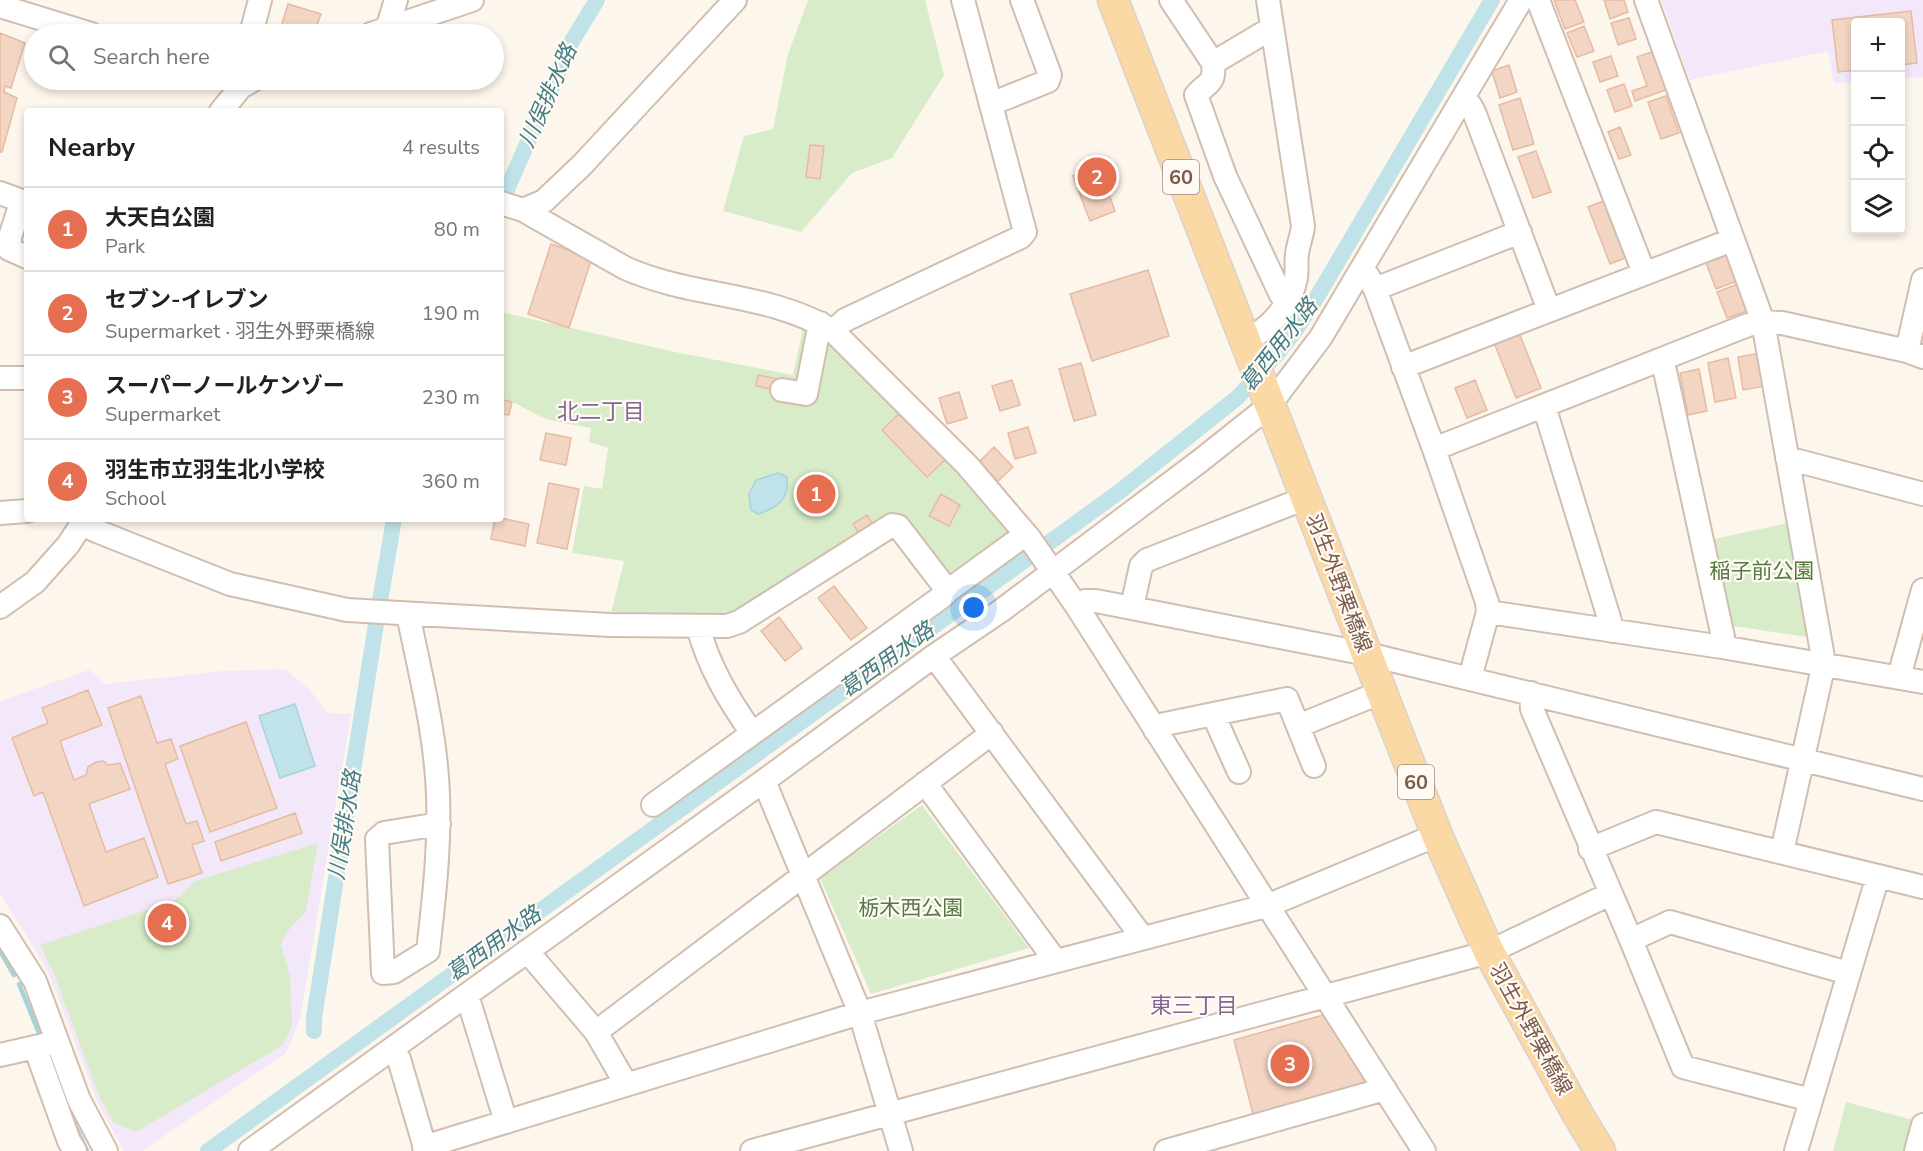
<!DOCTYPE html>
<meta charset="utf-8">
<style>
body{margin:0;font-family:"Nunito Sans","Noto Sans JP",sans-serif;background:#f6f6f6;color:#202124}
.controls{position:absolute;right:18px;top:18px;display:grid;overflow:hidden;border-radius:6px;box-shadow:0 3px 9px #0003}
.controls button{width:54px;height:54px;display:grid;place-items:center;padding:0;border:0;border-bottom:2px solid #e0e0e0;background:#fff;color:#202124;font:30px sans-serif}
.you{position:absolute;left:974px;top:608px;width:21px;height:21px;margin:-15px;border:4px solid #fff;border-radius:50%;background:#1a73e8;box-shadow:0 0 0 9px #1a73e833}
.badge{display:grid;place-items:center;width:39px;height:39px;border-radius:50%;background:#e76f51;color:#fff;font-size:20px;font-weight:700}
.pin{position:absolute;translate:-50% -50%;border:3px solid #fff;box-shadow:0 2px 6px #0006}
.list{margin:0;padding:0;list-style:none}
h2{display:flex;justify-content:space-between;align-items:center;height:78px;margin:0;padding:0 24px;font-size:26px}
h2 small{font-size:20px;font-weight:400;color:#757577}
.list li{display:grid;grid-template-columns:39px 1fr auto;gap:18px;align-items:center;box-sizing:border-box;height:84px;padding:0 24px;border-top:2px solid #e0e0e0}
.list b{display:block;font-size:22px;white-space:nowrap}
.list p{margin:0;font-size:20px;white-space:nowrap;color:#757577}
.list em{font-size:20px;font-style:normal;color:#757577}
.icon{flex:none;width:33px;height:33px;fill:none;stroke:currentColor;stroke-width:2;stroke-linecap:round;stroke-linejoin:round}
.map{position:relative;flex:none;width:1923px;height:1151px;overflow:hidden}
.search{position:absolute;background:#fff;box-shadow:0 3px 9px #0003;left:24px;top:24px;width:480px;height:66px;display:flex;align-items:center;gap:15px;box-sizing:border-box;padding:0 21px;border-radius:33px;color:#757577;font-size:22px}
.panel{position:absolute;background:#fff;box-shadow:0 3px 9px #0003;left:24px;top:108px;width:480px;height:414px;border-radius:6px}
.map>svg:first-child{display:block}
.education{fill:#f3e8fa}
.green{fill:#d8ecc9}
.water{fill:#bfe3e8;stroke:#a5d3da;stroke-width:1.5}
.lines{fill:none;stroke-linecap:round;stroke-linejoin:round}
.stream{stroke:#a5d3da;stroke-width:4.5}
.canal{stroke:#bfe3e8;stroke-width:16}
.building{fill:#f3d5c3;stroke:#e6bba3;stroke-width:1.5}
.minor-casing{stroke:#d1beb0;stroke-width:26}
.major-casing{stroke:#dad1cd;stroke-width:33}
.minor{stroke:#fff;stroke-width:22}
.major{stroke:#fbd9a5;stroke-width:30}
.labels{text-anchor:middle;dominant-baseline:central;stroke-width:4.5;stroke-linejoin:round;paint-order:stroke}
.shield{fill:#fffaf3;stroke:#a28b7f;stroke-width:1.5}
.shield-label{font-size:20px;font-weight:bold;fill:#7a5c4d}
.park-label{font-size:21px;fill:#537a41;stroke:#fffaf3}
.street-label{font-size:21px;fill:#7a5c4d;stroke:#fffaf3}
.water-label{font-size:22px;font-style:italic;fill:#437c86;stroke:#fffaf3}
.neighbourhood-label{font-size:22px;fill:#846695;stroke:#fffaf3}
</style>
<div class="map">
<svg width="1923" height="1151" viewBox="0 0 1923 1151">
<rect width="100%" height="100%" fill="#fdf6ec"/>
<!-- education -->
<path class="education" d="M 1661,0 L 1923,0 L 1923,77 L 1901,78 L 1900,22 L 1856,22 L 1855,82 L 1834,83 L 1828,51 L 1690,80 Z
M 285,669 L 310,690 L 327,713 L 351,714 L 300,1019 L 286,1053 L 142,1151 L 124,1151 L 98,1103 L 51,979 L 37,952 L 0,894 L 0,701 L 89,670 L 105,684 L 223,671 Z"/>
<!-- green -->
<path class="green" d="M 808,0 L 925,0 L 944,75 L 892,158 L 852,173 L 801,232 L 723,211 L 744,136 L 773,129 L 788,54 Z
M 501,312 L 675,352 L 793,375 L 805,319 L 825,330 L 1014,529 L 951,582 L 898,520 L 726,621 L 610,617 L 624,561 L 572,553 L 584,486 L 602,489 L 608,448 L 589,442 L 591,428 C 576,425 559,423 544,418 C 529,412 517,402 501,398 Z
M 1793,522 L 1813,638 L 1733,626 L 1714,539 Z
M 922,805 L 1029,948 L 871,994 L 820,878 Z
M 318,843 L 306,911 L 286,933 L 281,945 L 290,975 L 292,1026 L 283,1045 L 136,1132 L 113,1122 L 99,1096 L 54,974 L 40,945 L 174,901 L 195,881 Z
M 1846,1102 L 1917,1121 L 1909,1151 L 1833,1151 Z"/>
<!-- water -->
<path class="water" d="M 778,473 L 787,477 C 790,499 777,508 758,514 L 751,510 L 749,494 L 756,480 Z
M 295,704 L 315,766 L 280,778 L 259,716 Z"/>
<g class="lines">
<!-- stream -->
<path class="stream" d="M 0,951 L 14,975
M 19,984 L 39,1033
M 72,1119 L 87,1151"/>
<!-- canal -->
<path class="canal" d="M 505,194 L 572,41 L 597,0
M 379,607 L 394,519
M 314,1031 L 314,1018 L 377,618
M 208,1151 L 1119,492 L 1238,397 L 1276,355 L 1295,331 L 1317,297 L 1492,0"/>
</g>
<!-- building -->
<path class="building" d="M 1554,0 L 1575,0 L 1584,22 L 1565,29 Z
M 1604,0 L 1624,0 L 1628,12 L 1610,19 Z
M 288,4 L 321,14 L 314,34 L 305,34 L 281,27 Z
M 1911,11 L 1917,63 L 1900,65 L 1900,22 L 1856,22 L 1856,70 L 1838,72 L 1832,20 Z
M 1629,18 L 1636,39 L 1618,45 L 1611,23 Z
M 1584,26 L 1594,51 L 1577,57 L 1567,33 Z
M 0,33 L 25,43 L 11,88 L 5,86 L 4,92 L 17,98 L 2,152 L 0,152 Z
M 1658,50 L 1671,88 L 1635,101 L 1632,91 L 1647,86 L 1637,57 Z
M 1611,56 L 1618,76 L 1600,82 L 1593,62 Z
M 1509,65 L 1517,92 L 1500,98 L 1492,71 Z
M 1624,84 L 1632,106 L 1615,112 L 1607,90 Z
M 1666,96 L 1679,133 L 1661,139 L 1648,102 Z
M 1520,98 L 1534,144 L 1513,150 L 1499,105 Z
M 1620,127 L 1631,155 L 1619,159 L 1608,132 Z
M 810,145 L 824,146 L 820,179 L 806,177 Z
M 1536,151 L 1551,192 L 1533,198 L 1518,157 Z
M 1099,167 L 1115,211 L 1090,221 L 1073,176 Z
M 1609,199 L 1630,256 L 1610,264 L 1588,207 Z
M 551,244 L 592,258 L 569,328 L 528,314 Z
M 1727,255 L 1737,281 L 1716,289 L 1706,263 Z
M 1148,270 L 1169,336 L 1092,361 L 1070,294 Z
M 1738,284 L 1747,311 L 1727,318 L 1717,292 Z
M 1518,330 L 1541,388 L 1516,398 L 1493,340 Z
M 1760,353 L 1766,386 L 1743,390 L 1738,357 Z
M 1728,358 L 1736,398 L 1715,402 L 1708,363 Z
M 1081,363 L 1096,415 L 1074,421 L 1059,369 Z
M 1699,369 L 1707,411 L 1688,415 L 1680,373 Z
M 758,375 L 778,379 L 776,390 L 756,386 Z
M 1012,380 L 1020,405 L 1000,411 L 992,386 Z
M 1475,380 L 1487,410 L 1467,418 L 1455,388 Z
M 959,392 L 967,418 L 947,424 L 939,398 Z
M 501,399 L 512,402 L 509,415 L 501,414 Z
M 902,411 L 947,458 L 927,477 L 882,430 Z
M 1028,427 L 1036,453 L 1015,459 L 1008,433 Z
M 546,433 L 571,438 L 566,465 L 540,460 Z
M 994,447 L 1013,467 L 998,481 L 979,462 Z
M 549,483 L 579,489 L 567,549 L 537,543 Z
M 941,494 L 960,505 L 949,526 L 929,516 Z
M 867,515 L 874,526 L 860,535 L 853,524 Z
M 501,518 L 529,524 L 525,546 L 491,539 L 495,519 Z
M 834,586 L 867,628 L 851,640 L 818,598 Z
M 779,617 L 802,648 L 785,661 L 761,631 Z
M 88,690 L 102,725 L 60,741 L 74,780 L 86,775 L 88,767 L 96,762 L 103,761 L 109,765 L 120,763 L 130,789 L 89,804 L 106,852 L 144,838 L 158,877 L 84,906 L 43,792 L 34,796 L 12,738 L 48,723 L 42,708 Z
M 141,696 L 157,743 L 171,739 L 178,759 L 165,764 L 186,824 L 197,821 L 204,841 L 192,845 L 202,873 L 168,884 L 108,708 Z
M 246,722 L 277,808 L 210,832 L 180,746 Z
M 295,813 L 302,833 L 221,861 L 215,842 Z
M 1323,1015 L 1370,1086 L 1254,1118 L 1234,1040 Z"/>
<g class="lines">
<defs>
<path id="minor" d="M 1171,0 L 1213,63 L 1272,28
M 1538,0 L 1644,273
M 1646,0 L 1763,322 L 1824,663 L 1782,852
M 0,6 L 91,34
M 387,29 L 396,0
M 251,34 L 260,0
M 371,34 L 472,0
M 1213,63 C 1215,84 1209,81 1196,95 L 1225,176 L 1281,295 L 1288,300
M 1463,100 L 1470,105 L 1474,112 L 1549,310
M 991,104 L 1048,81 L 1050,75 L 1022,0
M 221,111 L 241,87 L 253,80
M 0,193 L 19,200 L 20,206 L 10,237 L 9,249 L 27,257
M 501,203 L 523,210 L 625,268 C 692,298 769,292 833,331 L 967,465 L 1030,539 L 1076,605 L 1424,1151
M 523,210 L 544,201 L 582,165 L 735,0
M 1361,271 L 1368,276 L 1375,289 L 1434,449 L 1487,602 L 1488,612 L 1470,678
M 1375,289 L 1520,232
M 833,331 L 845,320 L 1021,237 L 1025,232 L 963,0
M 1244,341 C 1269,330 1291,306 1296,278 C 1297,270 1296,262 1297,254 C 1298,245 1302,236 1303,226 L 1268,0
M 1907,351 L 1923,280
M 1661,360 L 1665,371 L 1723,637 L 1722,647
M 1403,367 L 1732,240
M 0,378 L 27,378
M 782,390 L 806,394 L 820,323
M 1544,406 L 1613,631
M 1434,449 L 1748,325 L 1763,322 L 1782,323 L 1907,351 L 1923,357
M 1787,458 L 1923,494
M 0,513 L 27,511
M 81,519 L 90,528 L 99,532 L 230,584 L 347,610 L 610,625 L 727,626 L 739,622 L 892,525 L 898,526 L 944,586 L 949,590
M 1076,605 L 1085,601 L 1096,601 L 1367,654 L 1923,789
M 0,607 L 35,582 L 68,545 L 85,519
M 1132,607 L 1141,566 L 1147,560 L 1306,498
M 1488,612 L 1722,647 L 1923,682
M 408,614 C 420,673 436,734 438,795 C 440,847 434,899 428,951 L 394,972 L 383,973 L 377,839 L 384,833 L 439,824
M 698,626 C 708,666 729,700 752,733
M 934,656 L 1142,937
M 1899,677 L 1923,590
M 1531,693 L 1532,709 L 1631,940 L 1683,1067 L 1811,1100
M 1215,714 L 1217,723 L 1239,772
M 1298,726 L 1382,692
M 1155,730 L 1165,724 L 1287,699 L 1314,766
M 764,781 L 860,1013 L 901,1151
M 925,783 L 1055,960
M 653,805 L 943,596 L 949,590 L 1026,534
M 1590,849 L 1656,822 L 1923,887
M 0,926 L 35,981 L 79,1100 L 106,1151
M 1631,940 L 1670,922 L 1848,973
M 527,951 L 596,1032 L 626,1084
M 467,995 L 506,1122
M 596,1032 L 992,733
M 35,1047 L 69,1141 L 75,1151
M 393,1048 L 399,1059 L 426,1151
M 0,1055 L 48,1044
M 424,1147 L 860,1013 L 1269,905 L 1437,835
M 250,1151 L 772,775 L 934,656 L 1002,610 L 1200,461 L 1269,406 L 1321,337 L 1521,0
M 752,1151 L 1489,952 L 1610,894
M 1166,1151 L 1385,1089
M 1796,1151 L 1878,876
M 1916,1151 L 1923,1125"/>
<path id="major" d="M 1113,0 L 1437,835 L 1489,952 L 1578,1115 L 1600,1151"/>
</defs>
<!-- minor casing -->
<use href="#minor" class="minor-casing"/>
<!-- major casing -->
<use href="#major" class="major-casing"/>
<!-- minor -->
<use href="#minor" class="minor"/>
<!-- major -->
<use href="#major" class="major"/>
</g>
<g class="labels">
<!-- shield labels -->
<g class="shield">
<rect x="1163" y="160" width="36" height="34" rx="4.5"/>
<rect x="1398" y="765" width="36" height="34" rx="4.5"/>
</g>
<g class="shield-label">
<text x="1181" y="177">60</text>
<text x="1416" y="782">60</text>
</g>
<!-- park labels -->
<g class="park-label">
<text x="1762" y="571">稲子前公園</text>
<text x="911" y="908">栃木西公園</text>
</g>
<!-- street labels -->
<g class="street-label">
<text transform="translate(1339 583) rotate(69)">羽生外野栗橋線</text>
<text transform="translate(1531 1029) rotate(61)">羽生外野栗橋線</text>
</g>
<!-- water labels -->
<g class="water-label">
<text transform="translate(548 96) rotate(-66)">川俣排水路</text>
<text transform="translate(1279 345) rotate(-52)">葛西用水路</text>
<text transform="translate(887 660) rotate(-36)">葛西用水路</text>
<text transform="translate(345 825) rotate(-81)">川俣排水路</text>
<text transform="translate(494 944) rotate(-36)">葛西用水路</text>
</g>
<!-- neighbourhood labels -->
<g class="neighbourhood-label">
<text x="601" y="412">北二丁目</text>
<text x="1194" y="1006">東三丁目</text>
</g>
</g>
</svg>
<div class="controls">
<button>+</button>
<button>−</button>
<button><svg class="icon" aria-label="locate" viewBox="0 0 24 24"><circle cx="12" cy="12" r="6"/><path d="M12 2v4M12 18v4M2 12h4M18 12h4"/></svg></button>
<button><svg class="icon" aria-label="layers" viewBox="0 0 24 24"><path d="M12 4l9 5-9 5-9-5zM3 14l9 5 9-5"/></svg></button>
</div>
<div class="you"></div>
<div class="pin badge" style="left:816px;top:494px">1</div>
<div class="pin badge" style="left:1097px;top:177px">2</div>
<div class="pin badge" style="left:1290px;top:1064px">3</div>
<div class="pin badge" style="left:167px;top:923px">4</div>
<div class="search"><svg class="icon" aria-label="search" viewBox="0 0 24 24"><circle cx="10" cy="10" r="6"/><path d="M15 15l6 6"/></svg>Search here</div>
<section class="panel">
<h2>Nearby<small>4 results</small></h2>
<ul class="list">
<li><span class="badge">1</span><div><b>大天白公園</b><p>Park</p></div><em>80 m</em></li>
<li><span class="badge">2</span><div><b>セブン-イレブン</b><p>Supermarket · 羽生外野栗橋線</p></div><em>190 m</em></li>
<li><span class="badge">3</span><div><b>スーパーノールケンゾー</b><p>Supermarket</p></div><em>230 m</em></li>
<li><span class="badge">4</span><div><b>羽生市立羽生北小学校</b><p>School</p></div><em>360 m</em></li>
</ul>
</section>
</div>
